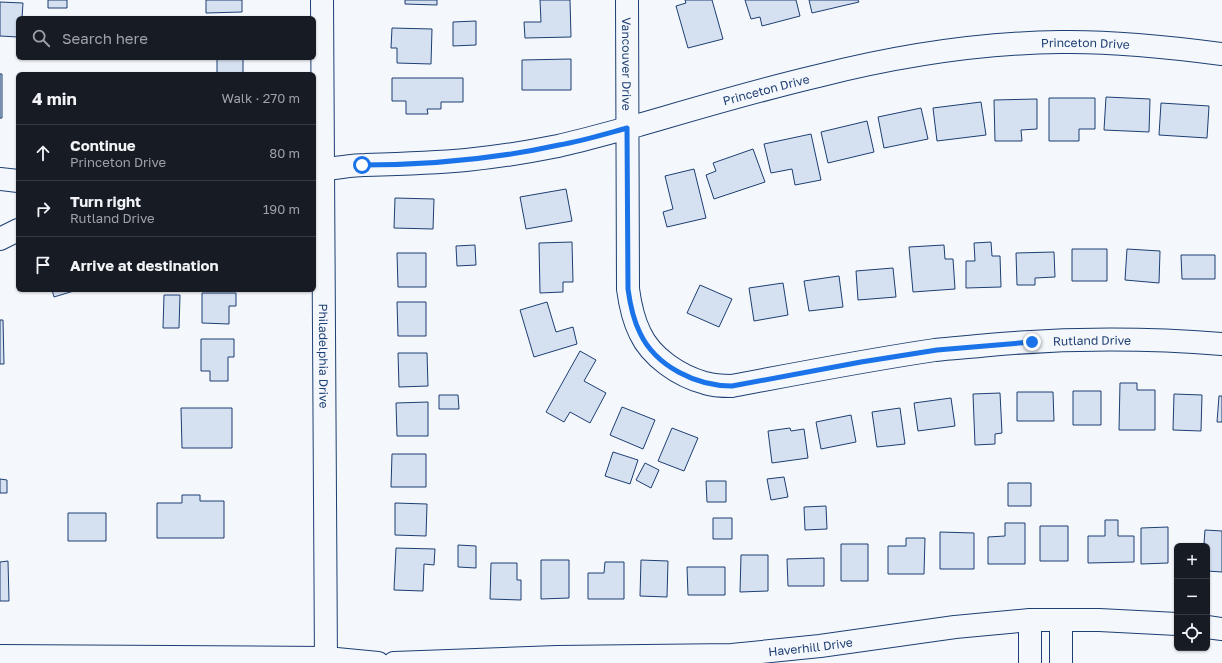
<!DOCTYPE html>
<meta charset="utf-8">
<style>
body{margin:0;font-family:"Golos Text",sans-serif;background:#20242c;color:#f1f3f6}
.controls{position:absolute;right:12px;bottom:12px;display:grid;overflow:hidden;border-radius:6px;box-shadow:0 1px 3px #0004}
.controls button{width:36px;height:36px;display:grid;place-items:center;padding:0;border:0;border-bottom:1px solid #363941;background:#171b24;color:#f1f3f6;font:20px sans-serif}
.stop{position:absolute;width:12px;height:12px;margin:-9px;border:3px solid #1a73e8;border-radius:50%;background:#fff}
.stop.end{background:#1a73e8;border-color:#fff;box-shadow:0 1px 4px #0008}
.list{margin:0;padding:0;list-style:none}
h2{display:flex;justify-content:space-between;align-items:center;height:52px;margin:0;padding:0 16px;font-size:17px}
h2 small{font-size:13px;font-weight:400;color:#9ea1a6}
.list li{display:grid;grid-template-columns:26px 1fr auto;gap:12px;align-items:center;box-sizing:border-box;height:56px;padding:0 16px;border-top:1px solid #363941}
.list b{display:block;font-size:15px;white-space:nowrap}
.list p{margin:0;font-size:13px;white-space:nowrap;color:#9ea1a6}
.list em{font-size:13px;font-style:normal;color:#9ea1a6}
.icon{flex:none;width:22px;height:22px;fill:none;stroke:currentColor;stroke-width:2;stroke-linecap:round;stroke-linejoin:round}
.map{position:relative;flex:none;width:1222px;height:663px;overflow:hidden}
.search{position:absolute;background:#171b24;box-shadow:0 1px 3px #0004;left:16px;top:16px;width:300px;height:44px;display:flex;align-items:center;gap:10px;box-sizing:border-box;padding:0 14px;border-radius:6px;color:#9ea1a6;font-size:15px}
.panel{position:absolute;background:#171b24;box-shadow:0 1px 3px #0004;left:16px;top:72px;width:300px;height:220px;border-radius:6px}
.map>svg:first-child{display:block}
.building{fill:#d5e0f0;stroke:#1d3f73}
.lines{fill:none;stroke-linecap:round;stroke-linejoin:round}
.minor-casing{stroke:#1d3f73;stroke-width:24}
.major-casing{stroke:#1d3f73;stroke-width:24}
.minor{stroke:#f4f7fb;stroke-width:22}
.major{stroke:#f4f7fb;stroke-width:22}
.route{stroke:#1a73e8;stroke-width:5}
.labels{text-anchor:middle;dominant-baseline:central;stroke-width:3;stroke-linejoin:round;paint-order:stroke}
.street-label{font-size:12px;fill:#1d3f73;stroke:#f4f7fb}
</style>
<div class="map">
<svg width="1222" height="663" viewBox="0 0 1222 663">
<rect width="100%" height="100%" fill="#f4f7fb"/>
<!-- building -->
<path class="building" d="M 48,0 L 67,0 L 67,8 L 48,8 Z
M 206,0 L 242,0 L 242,12 L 206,13 Z
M 405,0 L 437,0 L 437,5 L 405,4 Z
M 540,0 L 570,0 L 571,37 L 525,38 L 524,22 L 541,22 Z
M 685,0 L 712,0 L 723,39 L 688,48 L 676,6 L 686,3 Z
M 745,0 L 796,0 L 800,16 L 762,26 L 760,17 L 751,19 Z
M 809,0 L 858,0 L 859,2 L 812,13 Z
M 0,2 L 23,3 L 22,18 L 18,18 L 18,37 L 0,36 Z
M 476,21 L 476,45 L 453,46 L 453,22 Z
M 392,28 L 432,29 L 431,64 L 397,63 L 397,48 L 391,48 Z
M 217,58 L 243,58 L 243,74 L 217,74 Z
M 571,59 L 571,90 L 522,90 L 522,60 Z
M 0,74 L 2,74 L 2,118 L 0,118 Z
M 392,78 L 463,78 L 463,102 L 441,102 L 441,109 L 427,109 L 428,114 L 406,114 L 406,101 L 392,101 Z
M 1106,97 L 1150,99 L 1149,132 L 1104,130 Z
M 1049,98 L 1095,98 L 1095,129 L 1079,129 L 1079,141 L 1049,141 Z
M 1037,99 L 1037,129 L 1021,130 L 1022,141 L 995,141 L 994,100 Z
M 981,102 L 986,135 L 937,141 L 933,108 Z
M 1161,103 L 1209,106 L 1207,138 L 1159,135 Z
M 921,108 L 928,139 L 884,148 L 878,117 Z
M 867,121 L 874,152 L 828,163 L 821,132 Z
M 811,134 L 821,180 L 795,185 L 792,169 L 771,173 L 764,144 Z
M 753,149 L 765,182 L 714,199 L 706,175 L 716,171 L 713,163 Z
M 694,169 L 706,218 L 667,227 L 663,212 L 673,209 L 665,176 Z
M 566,189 L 572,221 L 526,229 L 520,197 Z
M 395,198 L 434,199 L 433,229 L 394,228 Z
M 572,242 L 573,282 L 563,282 L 563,292 L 540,293 L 539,243 Z
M 991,242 L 992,256 L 1000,256 L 1001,287 L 966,288 L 966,261 L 975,261 L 974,243 Z
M 475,245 L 476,265 L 457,266 L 456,246 Z
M 944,245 L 945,259 L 953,259 L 955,289 L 913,292 L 909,247 Z
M 1072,249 L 1107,249 L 1107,281 L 1072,281 Z
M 1127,249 L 1160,251 L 1159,283 L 1125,280 Z
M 1054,252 L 1055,277 L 1035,278 L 1035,285 L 1017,285 L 1016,253 Z
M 397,253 L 426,253 L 426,287 L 398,287 Z
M 1181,255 L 1215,255 L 1215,279 L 1182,279 Z
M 893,268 L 896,297 L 858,300 L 856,271 Z
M 839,276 L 843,307 L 809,311 L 804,281 Z
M 783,283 L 788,315 L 754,321 L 749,288 Z
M 700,285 L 732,299 L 719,327 L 687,313 Z
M 52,290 L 77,290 L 54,297 Z
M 202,293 L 236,293 L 236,306 L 229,306 L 229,324 L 202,323 Z
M 164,295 L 180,295 L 179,328 L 163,328 Z
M 397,302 L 426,302 L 426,336 L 398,336 Z
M 547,302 L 556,332 L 573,327 L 577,344 L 534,357 L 520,310 Z
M 0,320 L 3,320 L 4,364 L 0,364 Z
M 201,339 L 234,339 L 234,357 L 228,357 L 228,381 L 210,381 L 210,371 L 201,371 Z
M 580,351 L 596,360 L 584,381 L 606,393 L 590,423 L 570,412 L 564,422 L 546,412 Z
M 398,353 L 427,353 L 428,386 L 399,387 Z
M 1120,383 L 1137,383 L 1137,390 L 1155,390 L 1155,430 L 1119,430 Z
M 1073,391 L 1101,391 L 1101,425 L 1073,425 Z
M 1017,392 L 1053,392 L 1054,421 L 1017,421 Z
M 1000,393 L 1002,433 L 995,434 L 995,444 L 975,445 L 973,394 Z
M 1174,394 L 1202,395 L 1201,431 L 1173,430 Z
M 439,395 L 458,395 L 459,409 L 439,409 Z
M 1219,396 L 1222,396 L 1222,422 L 1217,422 Z
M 951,398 L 955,426 L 918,431 L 914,403 Z
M 428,402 L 428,436 L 397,436 L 396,403 Z
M 622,407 L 655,420 L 643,449 L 610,435 Z
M 181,408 L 232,408 L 232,448 L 182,448 Z
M 900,408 L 905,444 L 877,447 L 872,412 Z
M 851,415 L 856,442 L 821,449 L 816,422 Z
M 672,428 L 698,438 L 684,471 L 658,461 Z
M 790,428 L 791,431 L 804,429 L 808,458 L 772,463 L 768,431 Z
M 613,452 L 638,460 L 630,484 L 605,476 Z
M 392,454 L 426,454 L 426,487 L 391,487 Z
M 645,463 L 659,470 L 651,488 L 636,480 Z
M 784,477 L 788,497 L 771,500 L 767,479 Z
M 0,479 L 7,480 L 7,493 L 0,493 Z
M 706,481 L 726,481 L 726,502 L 707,502 Z
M 1008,483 L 1031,483 L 1031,506 L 1008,506 Z
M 182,495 L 200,495 L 200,501 L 224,501 L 224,538 L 157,538 L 157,503 L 182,503 Z
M 395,503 L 427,504 L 426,536 L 395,535 Z
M 826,506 L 827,529 L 805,530 L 804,507 Z
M 68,513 L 106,513 L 106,541 L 68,541 Z
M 713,518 L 732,518 L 732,539 L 713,539 Z
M 1105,520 L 1118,520 L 1118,536 L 1134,536 L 1134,562 L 1088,563 L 1088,536 L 1105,536 Z
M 1005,523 L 1025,523 L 1025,564 L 988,564 L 988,537 L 1005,536 Z
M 1040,526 L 1068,526 L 1068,561 L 1040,561 Z
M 1168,527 L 1168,563 L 1141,564 L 1141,528 Z
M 1205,530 L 1222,531 L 1222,572 L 1207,571 L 1207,546 L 1188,546 L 1189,544 L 1204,544 Z
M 940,532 L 974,533 L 974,569 L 940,569 Z
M 906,538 L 925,538 L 924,574 L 888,574 L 888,546 L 906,546 Z
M 841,544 L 868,544 L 868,581 L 841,581 Z
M 458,545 L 476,546 L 476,568 L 458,567 Z
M 396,548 L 435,549 L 434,565 L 424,564 L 423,591 L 394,590 Z
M 741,555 L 768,555 L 768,591 L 740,592 Z
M 824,558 L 824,586 L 788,586 L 787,559 Z
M 541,560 L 569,560 L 569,598 L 541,599 Z
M 641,560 L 668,561 L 667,597 L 640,596 Z
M 8,561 L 9,601 L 0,601 L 0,562 Z
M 605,562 L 624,562 L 624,599 L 588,599 L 588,573 L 604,573 Z
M 491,563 L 517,563 L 517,580 L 521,580 L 521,600 L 490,599 Z
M 687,567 L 725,567 L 725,595 L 688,595 Z"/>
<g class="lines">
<defs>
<g id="minor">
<path id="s1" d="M 627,0 L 628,289 C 630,304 633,319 640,333 C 651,357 679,376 705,383 C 714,386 723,386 732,386 C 800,373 867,360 935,350 C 953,348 971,347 989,345 C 1067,338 1145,338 1222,344"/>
<path id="s2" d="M 314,169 C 331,170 348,165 365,165 C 399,164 433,163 466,160 C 497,157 528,152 558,146 C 585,140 612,132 639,125 C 698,108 758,90 818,76 C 897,56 979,43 1060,42 C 1114,41 1169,47 1222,54"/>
<path d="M 0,179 L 18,181"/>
<path d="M 0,239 L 18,230"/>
<path d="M 1030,620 L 1030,663"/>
<path d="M 1061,620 L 1061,663"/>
<path d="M 1207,627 L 1222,629"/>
<path d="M 0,656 L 326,658 L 378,663"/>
<path id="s3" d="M 394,663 L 557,657 L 732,655 L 820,646 L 955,627 L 1030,620 L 1099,620 L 1177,624"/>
</g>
<g id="major">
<path id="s4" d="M 322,0 L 326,663"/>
</g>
</defs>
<!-- minor casing -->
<use href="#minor" class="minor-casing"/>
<!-- major casing -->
<use href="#major" class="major-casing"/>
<!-- minor -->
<use href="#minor" class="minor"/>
<!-- major -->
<use href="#major" class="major"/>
</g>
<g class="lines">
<!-- route -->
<path class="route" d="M 362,165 C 428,165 495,159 559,145 C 582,141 605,134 627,128 L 628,289 C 630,304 633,319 640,333 C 656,367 697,386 732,386 L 861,362 L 937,350 L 1032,342"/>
</g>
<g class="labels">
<!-- street labels -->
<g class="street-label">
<text stroke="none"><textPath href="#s2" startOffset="785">Princeton Drive</textPath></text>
<text stroke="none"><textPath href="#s1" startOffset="64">Vancouver Drive</textPath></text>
<text stroke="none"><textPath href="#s2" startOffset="461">Princeton Drive</textPath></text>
<text stroke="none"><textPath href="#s1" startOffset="810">Rutland Drive</textPath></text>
<text stroke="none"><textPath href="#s4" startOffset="356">Philadelphia Drive</textPath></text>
<text stroke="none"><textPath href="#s3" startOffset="417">Haverhill Drive</textPath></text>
</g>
</g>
</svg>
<div class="controls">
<button>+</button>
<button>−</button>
<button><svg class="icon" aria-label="locate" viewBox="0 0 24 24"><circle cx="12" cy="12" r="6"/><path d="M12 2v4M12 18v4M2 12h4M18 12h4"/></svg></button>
</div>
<div class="stop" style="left:362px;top:165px"></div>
<div class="stop end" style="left:1032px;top:342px"></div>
<div class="search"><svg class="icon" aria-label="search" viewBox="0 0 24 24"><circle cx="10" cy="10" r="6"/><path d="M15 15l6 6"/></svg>Search here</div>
<section class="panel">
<h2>4 min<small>Walk · 270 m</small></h2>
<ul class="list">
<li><svg class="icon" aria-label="ahead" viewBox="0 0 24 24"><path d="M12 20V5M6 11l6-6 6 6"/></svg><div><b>Continue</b><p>Princeton Drive</p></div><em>80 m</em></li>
<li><svg class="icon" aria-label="right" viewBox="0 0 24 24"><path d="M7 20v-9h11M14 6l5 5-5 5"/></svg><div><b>Turn right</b><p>Rutland Drive</p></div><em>190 m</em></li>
<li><svg class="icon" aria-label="arrive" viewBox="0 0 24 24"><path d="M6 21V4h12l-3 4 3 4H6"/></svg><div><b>Arrive at destination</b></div></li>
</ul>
</section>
</div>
